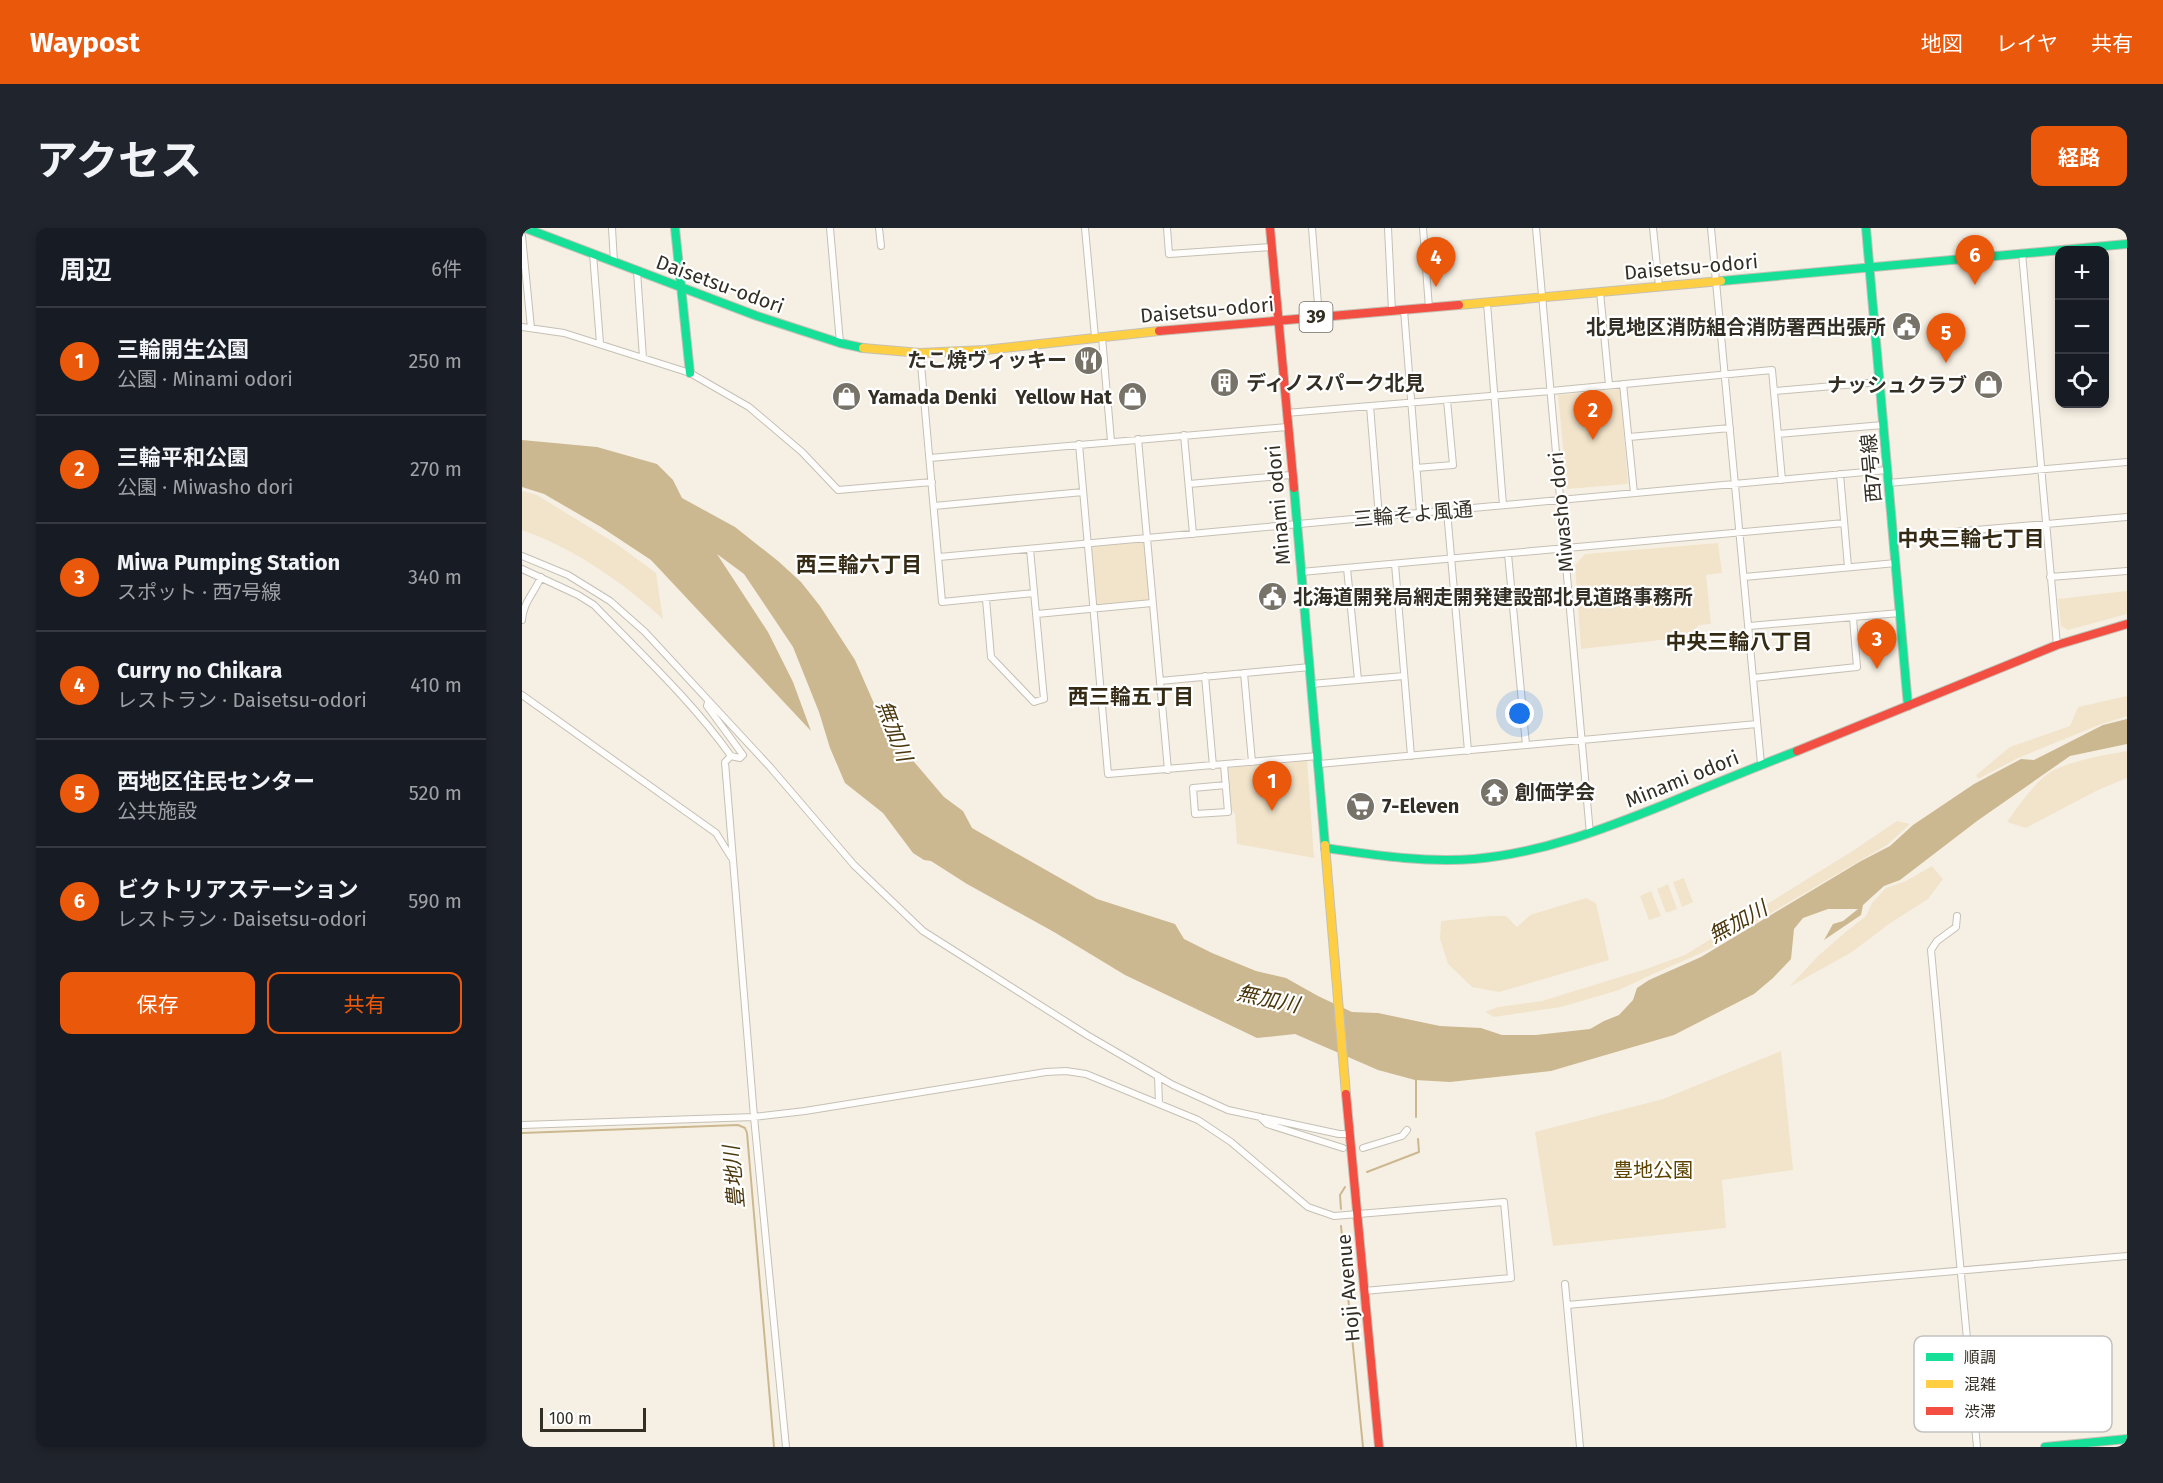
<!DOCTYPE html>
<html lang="ja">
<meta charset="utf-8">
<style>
body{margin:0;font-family:"Fira Sans","Noto Sans JP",sans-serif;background:#20242c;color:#f1f3f6}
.controls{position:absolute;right:18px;top:18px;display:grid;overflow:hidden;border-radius:12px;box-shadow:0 3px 9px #0003}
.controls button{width:54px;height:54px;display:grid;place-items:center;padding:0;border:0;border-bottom:2px solid #363941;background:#171b24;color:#f1f3f6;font:30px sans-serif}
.scale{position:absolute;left:18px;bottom:15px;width:106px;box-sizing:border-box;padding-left:6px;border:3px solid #342f25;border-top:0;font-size:16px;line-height:21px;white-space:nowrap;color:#342f25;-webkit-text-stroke:4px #fff;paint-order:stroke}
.you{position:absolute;left:998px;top:486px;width:21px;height:21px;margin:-15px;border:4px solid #fff;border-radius:50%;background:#1a73e8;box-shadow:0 0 0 9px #1a73e833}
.badge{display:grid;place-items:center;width:39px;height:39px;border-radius:50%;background:#ea580c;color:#fff;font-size:20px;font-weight:700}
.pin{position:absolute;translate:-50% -50px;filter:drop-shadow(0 2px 3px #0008)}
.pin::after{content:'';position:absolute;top:32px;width:21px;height:18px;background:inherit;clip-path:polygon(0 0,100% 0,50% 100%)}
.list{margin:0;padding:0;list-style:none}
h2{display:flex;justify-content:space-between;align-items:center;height:78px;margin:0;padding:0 24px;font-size:26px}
h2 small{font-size:20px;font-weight:400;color:#9ea1a6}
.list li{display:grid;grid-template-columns:39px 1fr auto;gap:18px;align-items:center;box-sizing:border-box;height:108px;padding:0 24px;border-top:2px solid #363941}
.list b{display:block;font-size:22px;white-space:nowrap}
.list p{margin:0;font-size:20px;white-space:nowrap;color:#9ea1a6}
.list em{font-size:20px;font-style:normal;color:#9ea1a6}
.actions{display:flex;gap:12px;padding:18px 24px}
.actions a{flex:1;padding:14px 0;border:2px solid #ea580c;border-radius:12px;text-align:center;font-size:21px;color:#ea580c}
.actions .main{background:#ea580c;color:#fff}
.icon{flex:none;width:33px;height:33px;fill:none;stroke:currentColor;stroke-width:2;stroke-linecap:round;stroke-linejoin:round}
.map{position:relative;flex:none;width:1605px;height:1219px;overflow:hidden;border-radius:12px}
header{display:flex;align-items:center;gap:36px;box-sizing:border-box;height:84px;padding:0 30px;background:#ea580c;color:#fff}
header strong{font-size:28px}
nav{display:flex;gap:33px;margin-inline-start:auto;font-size:21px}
.intro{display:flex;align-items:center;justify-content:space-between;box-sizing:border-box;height:144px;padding:0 36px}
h1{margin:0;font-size:42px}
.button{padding:15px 27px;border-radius:12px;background:#ea580c;color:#fff;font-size:21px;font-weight:700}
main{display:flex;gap:36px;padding:0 36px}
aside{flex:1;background:#171b24;border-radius:12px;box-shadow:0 3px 9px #0003}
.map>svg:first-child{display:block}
.green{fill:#f2e4ca}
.water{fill:#ccb890}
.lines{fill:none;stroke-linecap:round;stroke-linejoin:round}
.stream{stroke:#ccb890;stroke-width:2}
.street-casing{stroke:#c5c0b5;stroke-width:8}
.fast-casing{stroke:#c5c0b5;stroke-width:10}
.slow-casing{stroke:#c5c0b5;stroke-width:10}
.jam-casing{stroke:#c5c0b5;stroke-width:10}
.street{stroke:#fefdfb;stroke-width:6}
.fast{stroke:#16e098;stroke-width:8}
.slow{stroke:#ffcf43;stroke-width:8}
.jam{stroke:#f24e42;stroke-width:8}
.labels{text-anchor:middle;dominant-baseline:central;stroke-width:4.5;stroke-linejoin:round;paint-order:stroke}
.shield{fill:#fff;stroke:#716d66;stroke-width:1.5}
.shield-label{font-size:18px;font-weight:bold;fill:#342f25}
.street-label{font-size:20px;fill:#342f25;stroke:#fff}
.poi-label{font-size:20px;font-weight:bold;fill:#342f25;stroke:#fff;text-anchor:start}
.park-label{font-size:20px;fill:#5e4400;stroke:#fff}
.neighbourhood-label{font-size:21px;font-weight:bold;fill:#352b15;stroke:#fff}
.water-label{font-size:21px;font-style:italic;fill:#4a370c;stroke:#fff}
.key{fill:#fff;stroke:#c2c1be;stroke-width:1.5}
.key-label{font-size:16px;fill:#342f25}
</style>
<header>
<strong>Waypost</strong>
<nav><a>地図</a><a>レイヤ</a><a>共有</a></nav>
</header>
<div class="intro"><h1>アクセス</h1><a class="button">経路</a></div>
<main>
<aside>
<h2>周辺<small>6件</small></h2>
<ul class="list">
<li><span class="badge">1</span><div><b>三輪開生公園</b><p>公園 · Minami odori</p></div><em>250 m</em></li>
<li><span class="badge">2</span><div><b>三輪平和公園</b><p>公園 · Miwasho dori</p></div><em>270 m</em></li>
<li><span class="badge">3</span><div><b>Miwa Pumping Station</b><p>スポット · 西7号線</p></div><em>340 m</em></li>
<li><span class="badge">4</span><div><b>Curry no Chikara</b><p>レストラン · Daisetsu-odori</p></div><em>410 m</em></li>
<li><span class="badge">5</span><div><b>西地区住民センター</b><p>公共施設</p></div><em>520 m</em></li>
<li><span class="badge">6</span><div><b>ビクトリアステーション</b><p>レストラン · Daisetsu-odori</p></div><em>590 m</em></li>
</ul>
<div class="actions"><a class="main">保存</a><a>共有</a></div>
</aside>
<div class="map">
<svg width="1605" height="1219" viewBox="0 0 1605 1219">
<rect width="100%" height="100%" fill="#f6f0e4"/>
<!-- green -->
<path class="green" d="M 1098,161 L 1106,256 L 1045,261 L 1036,167 Z
M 0,263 L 15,267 L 96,317 L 134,345 L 141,391 C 99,353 53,321 0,302 Z
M 622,314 L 627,373 L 575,378 L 569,318 Z
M 1196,315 L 1200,345 L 1184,347 L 1189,396 L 1177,397 L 1165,409 L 1059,421 L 1053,337 L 1063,326 Z
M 1605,363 L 1605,386 L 1546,402 L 1539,398 L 1536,371 Z
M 1605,468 L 1605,488 L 1577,497 L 1496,530 L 1456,551 L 1454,547 L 1488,519 L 1548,498 L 1556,479 Z
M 1605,523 L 1605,550 L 1576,562 L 1504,600 L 1485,594 C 1497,578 1514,551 1532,542 C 1553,532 1583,527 1605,523 Z
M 785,532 L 792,630 L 715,616 L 713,586 L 709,581 L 705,540 Z
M 1375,593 L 1388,596 L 1365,617 L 1184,723 L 1131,746 L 1097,762 L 1039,779 L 972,789 L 963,784 L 976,779 L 1020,773 L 1124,741 L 1163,727 L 1329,624 Z
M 1410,638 L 1421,651 L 1406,671 L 1367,696 L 1330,724 L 1267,759 L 1296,728 L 1326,702 L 1344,688 L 1350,675 L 1364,660 L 1384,653 Z
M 1162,650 L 1171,674 L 1160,679 L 1151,654 Z
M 1146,656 L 1155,681 L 1144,685 L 1135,661 Z
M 1129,663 L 1139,688 L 1127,692 L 1118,668 Z
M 1064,670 L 1074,675 L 1087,732 L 977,764 L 950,759 L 926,736 L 918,711 L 919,693 L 968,688 L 984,688 L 995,699 L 1008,687 Z
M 1259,823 L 1271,942 L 1200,952 L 1204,1000 L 1031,1018 L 1013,904 L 1141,871 Z"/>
<!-- water -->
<path class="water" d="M 0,212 L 75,219 L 135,236 L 151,252 L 160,270 L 213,299 L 256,333 L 279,354 L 298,378 L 333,432 L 354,480 L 363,487 L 382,522 L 422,569 L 441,583 L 450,600 L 575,671 L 653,696 L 662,711 L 690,725 L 734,743 L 764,750 L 796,768 L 830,784 L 856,785 L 918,798 L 959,800 L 980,807 L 1014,807 L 1068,801 L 1082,793 L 1097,787 L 1111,772 L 1115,760 L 1127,752 L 1179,729 L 1339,633 L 1368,618 L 1391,597 L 1452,556 L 1499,531 L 1512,532 L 1581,497 L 1605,491 L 1605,516 L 1548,528 L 1455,593 L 1378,652 L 1362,658 L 1341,677 L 1339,687 L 1302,712 L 1311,696 L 1321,693 L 1336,681 L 1306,681 L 1281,690 L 1272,701 L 1269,731 L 1251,750 L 1232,766 L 1152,807 L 1029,843 L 928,854 L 893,852 L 856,842 L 773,806 L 735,810 L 603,747 L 532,704 L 445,656 L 409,633 L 402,632 L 391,625 L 361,585 L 323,555 L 308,520 L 297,484 L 271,419 L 222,346 L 195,326 L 246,404 L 271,454 L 289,503 L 129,332 L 79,299 L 22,266 L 0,259 Z"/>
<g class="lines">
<!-- stream -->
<path class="stream" d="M 894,889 L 894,850
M 0,905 L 216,897 L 223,900 L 225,905 L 252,1219
M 845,944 L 897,924 L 896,911
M 819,981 L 818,967 L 823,959
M 819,998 L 841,1219"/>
<defs>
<path id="street" d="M 90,0 L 92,34
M 308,0 L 318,115
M 357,0 L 359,18
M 563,0 L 573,109
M 645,0 L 647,26 L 749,19
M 790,0 L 797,89
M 866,0 L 870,83
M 901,0 L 907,80
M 1014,0 L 1068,606
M 1131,0 L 1137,58
M 1189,0 L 1239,536
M 0,8 L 9,100
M 1500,25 L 1535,417
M 71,26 L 78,115
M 115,43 L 121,130
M 1078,64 L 1087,157
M 965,75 L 981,277
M 882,82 L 898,285
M 0,99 L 42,105 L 168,145 L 227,179 L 280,224 L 316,262 L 410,254
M 580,109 L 589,213
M 398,125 L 420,374 L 512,365
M 1101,156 L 1112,265
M 1252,163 L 1358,154
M 848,178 L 857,289
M 764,185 L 1029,163 L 1250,142 L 1260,252
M 1256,206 L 1361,197
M 662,207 L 671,306
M 1107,209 L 1208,200
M 616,211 L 646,542
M 557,216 L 586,546 L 796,528
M 408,230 L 765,199
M 894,240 L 931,237 L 925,172
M 1318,246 L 1326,339
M 1366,255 L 1605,234
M 667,256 L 769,247
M 412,278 L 561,264
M 925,283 L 946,523
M 1372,309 L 1605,289
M 986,326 L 1004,517
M 0,328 L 46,347 L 88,373 L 123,404 L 248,539 L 332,637 L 401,703 L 565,807 L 651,857 L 706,882 L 817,906 L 828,906
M 417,329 L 1365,242
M 873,336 L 889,528
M 825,340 L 836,452
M 0,341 L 56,367 L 72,377 C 119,426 170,473 209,528
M 779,344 L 1322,295
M 1222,349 L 1374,335
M 1528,349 L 1605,343
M 464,371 L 469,429 L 512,474 L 522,471 L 508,321
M 515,386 L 630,375
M 0,392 C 1,375 12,365 19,349
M 1227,398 L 1378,385
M 722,445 L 730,534
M 683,448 L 691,538
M 1231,450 L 1335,439 L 1331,390
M 638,453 L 788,439
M 789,456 L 882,448
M 0,467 L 194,605 L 209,629
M 186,474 L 185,478 L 221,527 L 218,530 L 209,528 L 203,534 L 232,889 L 264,1219
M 797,536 L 1235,496
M 702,537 L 706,584 L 673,586 L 671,560 L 704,557
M 1435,688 L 1434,699 L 1415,713 L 1409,722 L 1455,1219
M 636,848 L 637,876
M 738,889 L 745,896 L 821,920
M 0,897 L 232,889 L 283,883 L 524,844 L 544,843 L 564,846 L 676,892 L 709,914 L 786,979 L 812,988 L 982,974 L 989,1050 L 842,1063
M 841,920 L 880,908 L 885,902
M 1043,1056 L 1045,1077
M 1058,1219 L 1045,1077 L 1605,1028"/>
<path id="fast" d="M 3,0 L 235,88 L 318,115 L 341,120
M 153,0 L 168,145
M 1344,0 L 1386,478
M 1199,53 L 1605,16
M 772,260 L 803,617
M 803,620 C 852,627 902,635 952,631 C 1020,625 1082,601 1144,576 C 1187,558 1231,540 1275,523
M 1523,1219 L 1605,1211"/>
<path id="slow" d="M 937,77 L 1199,53
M 341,120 L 398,125 L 463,122 L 637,103
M 803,617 L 824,866"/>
<path id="jam" d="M 748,0 L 772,260
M 637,103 L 937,77
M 1275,523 L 1535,417 L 1605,396
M 824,866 L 857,1219"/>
</defs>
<!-- street casing -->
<use href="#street" class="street-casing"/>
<!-- fast casing -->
<use href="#fast" class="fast-casing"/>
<!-- slow casing -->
<use href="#slow" class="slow-casing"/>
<!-- jam casing -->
<use href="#jam" class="jam-casing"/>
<!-- street -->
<use href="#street" class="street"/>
<!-- fast -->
<use href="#fast" class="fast"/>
<!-- slow -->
<use href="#slow" class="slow"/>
<!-- jam -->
<use href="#jam" class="jam"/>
</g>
<!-- icons -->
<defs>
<symbol id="civic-disc" viewBox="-11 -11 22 22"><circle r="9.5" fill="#787368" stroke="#fff"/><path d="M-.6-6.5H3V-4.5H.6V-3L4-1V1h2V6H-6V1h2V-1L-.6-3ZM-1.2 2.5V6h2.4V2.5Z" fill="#fff"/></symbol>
<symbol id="restaurant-disc" viewBox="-11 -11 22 22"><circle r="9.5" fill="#787368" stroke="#fff"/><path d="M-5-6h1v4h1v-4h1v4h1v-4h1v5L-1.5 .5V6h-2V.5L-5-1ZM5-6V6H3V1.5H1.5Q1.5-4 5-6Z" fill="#fff"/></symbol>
<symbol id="building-disc" viewBox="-11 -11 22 22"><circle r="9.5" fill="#787368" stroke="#fff"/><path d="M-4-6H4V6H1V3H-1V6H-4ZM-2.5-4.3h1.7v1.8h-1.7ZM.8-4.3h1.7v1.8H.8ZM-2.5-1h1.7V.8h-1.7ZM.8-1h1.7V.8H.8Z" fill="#fff"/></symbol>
<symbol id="shop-disc" viewBox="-11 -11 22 22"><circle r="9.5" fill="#787368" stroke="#fff"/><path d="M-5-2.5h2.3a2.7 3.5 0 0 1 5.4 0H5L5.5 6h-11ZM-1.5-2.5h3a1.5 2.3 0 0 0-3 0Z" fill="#fff"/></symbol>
<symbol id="temple-disc" viewBox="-11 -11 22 22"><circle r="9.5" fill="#787368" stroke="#fff"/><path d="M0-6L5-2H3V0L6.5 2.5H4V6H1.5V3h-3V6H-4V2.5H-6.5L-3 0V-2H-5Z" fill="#fff"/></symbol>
<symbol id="supermarket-disc" viewBox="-11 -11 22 22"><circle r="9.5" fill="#787368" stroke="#fff"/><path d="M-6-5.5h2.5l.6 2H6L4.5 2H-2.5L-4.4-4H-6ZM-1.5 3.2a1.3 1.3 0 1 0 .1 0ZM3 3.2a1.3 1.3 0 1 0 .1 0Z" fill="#fff"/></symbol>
</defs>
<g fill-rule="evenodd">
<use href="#civic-disc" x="1368" y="82" width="33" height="33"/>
<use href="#restaurant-disc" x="550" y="116" width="33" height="33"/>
<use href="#building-disc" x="686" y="138" width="33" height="33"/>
<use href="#shop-disc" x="1450" y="140" width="33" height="33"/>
<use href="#shop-disc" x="308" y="152" width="33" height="33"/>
<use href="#shop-disc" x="594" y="152" width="33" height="33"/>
<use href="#civic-disc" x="734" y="352" width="33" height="33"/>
<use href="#temple-disc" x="956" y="548" width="33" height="33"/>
<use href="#supermarket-disc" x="822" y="562" width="33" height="33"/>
</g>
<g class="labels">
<!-- shield labels -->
<rect class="shield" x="777.5" y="74" width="33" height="30" rx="4.5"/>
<g class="shield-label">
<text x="794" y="89">39</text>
</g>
<!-- street labels -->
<g class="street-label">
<text transform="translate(1169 39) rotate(-5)">Daisetsu-odori</text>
<text transform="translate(198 56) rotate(20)">Daisetsu-odori</text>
<text transform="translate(685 82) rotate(-5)">Daisetsu-odori</text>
<text transform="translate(1349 240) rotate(-95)">西7号線</text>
<text transform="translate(756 277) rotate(-95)">Minami odori</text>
<text transform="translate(1039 284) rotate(-95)">Miwasho dori</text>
<text transform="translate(891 286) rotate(-5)">三輪そよ風通</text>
<text transform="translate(1160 551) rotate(-22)">Minami odori</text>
<text transform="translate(826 1060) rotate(-95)">Hoji Avenue</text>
</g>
<!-- poi labels -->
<g class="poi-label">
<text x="1364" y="99" text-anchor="end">北見地区消防組合消防署西出張所</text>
<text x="545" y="132" text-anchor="end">たこ焼ヴィッキー</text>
<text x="724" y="155">ディノスパーク北見</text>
<text x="1445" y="157" text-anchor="end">ナッシュクラブ</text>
<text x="346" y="169">Yamada Denki</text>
<text x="590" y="169" text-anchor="end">Yellow Hat</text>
<text x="771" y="369">北海道開発局網走開発建設部北見道路事務所</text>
<text x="993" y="564">創価学会</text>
<text x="860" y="578">7-Eleven</text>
</g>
<!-- park labels -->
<g class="park-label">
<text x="1131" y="942">豊地公園</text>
</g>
<!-- neighbourhood labels -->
<g class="neighbourhood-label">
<text x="1449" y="311">中央三輪七丁目</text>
<text x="337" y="337">西三輪六丁目</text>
<text x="1217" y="414">中央三輪八丁目</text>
<text x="609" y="469">西三輪五丁目</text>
</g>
<!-- water labels -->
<g class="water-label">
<text transform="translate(372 503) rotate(69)">無加川</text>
<text transform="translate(1216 694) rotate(-29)">無加川</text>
<text transform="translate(746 771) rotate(12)">無加川</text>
<text transform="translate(212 949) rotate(-95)">豊地川</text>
</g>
</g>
<!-- legend -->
<rect x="1392" y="1108" width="198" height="96" rx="9" class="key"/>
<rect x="1404" y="1125" width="27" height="8" fill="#16e098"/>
<rect x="1404" y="1152" width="27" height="8" fill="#ffcf43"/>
<rect x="1404" y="1179" width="27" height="8" fill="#f24e42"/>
<g class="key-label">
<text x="1442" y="1135">順調</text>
<text x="1442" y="1162">混雑</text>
<text x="1442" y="1189">渋滞</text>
</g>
</svg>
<div class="controls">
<button>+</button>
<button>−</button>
<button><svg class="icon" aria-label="locate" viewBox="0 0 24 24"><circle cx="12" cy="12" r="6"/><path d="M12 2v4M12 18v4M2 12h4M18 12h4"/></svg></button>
</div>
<div class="scale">100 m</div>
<div class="you"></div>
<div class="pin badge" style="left:750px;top:583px">1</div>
<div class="pin badge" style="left:1071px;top:212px">2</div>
<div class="pin badge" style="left:1355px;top:441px">3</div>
<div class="pin badge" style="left:914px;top:59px">4</div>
<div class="pin badge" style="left:1424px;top:135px">5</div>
<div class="pin badge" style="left:1453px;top:57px">6</div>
</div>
</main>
